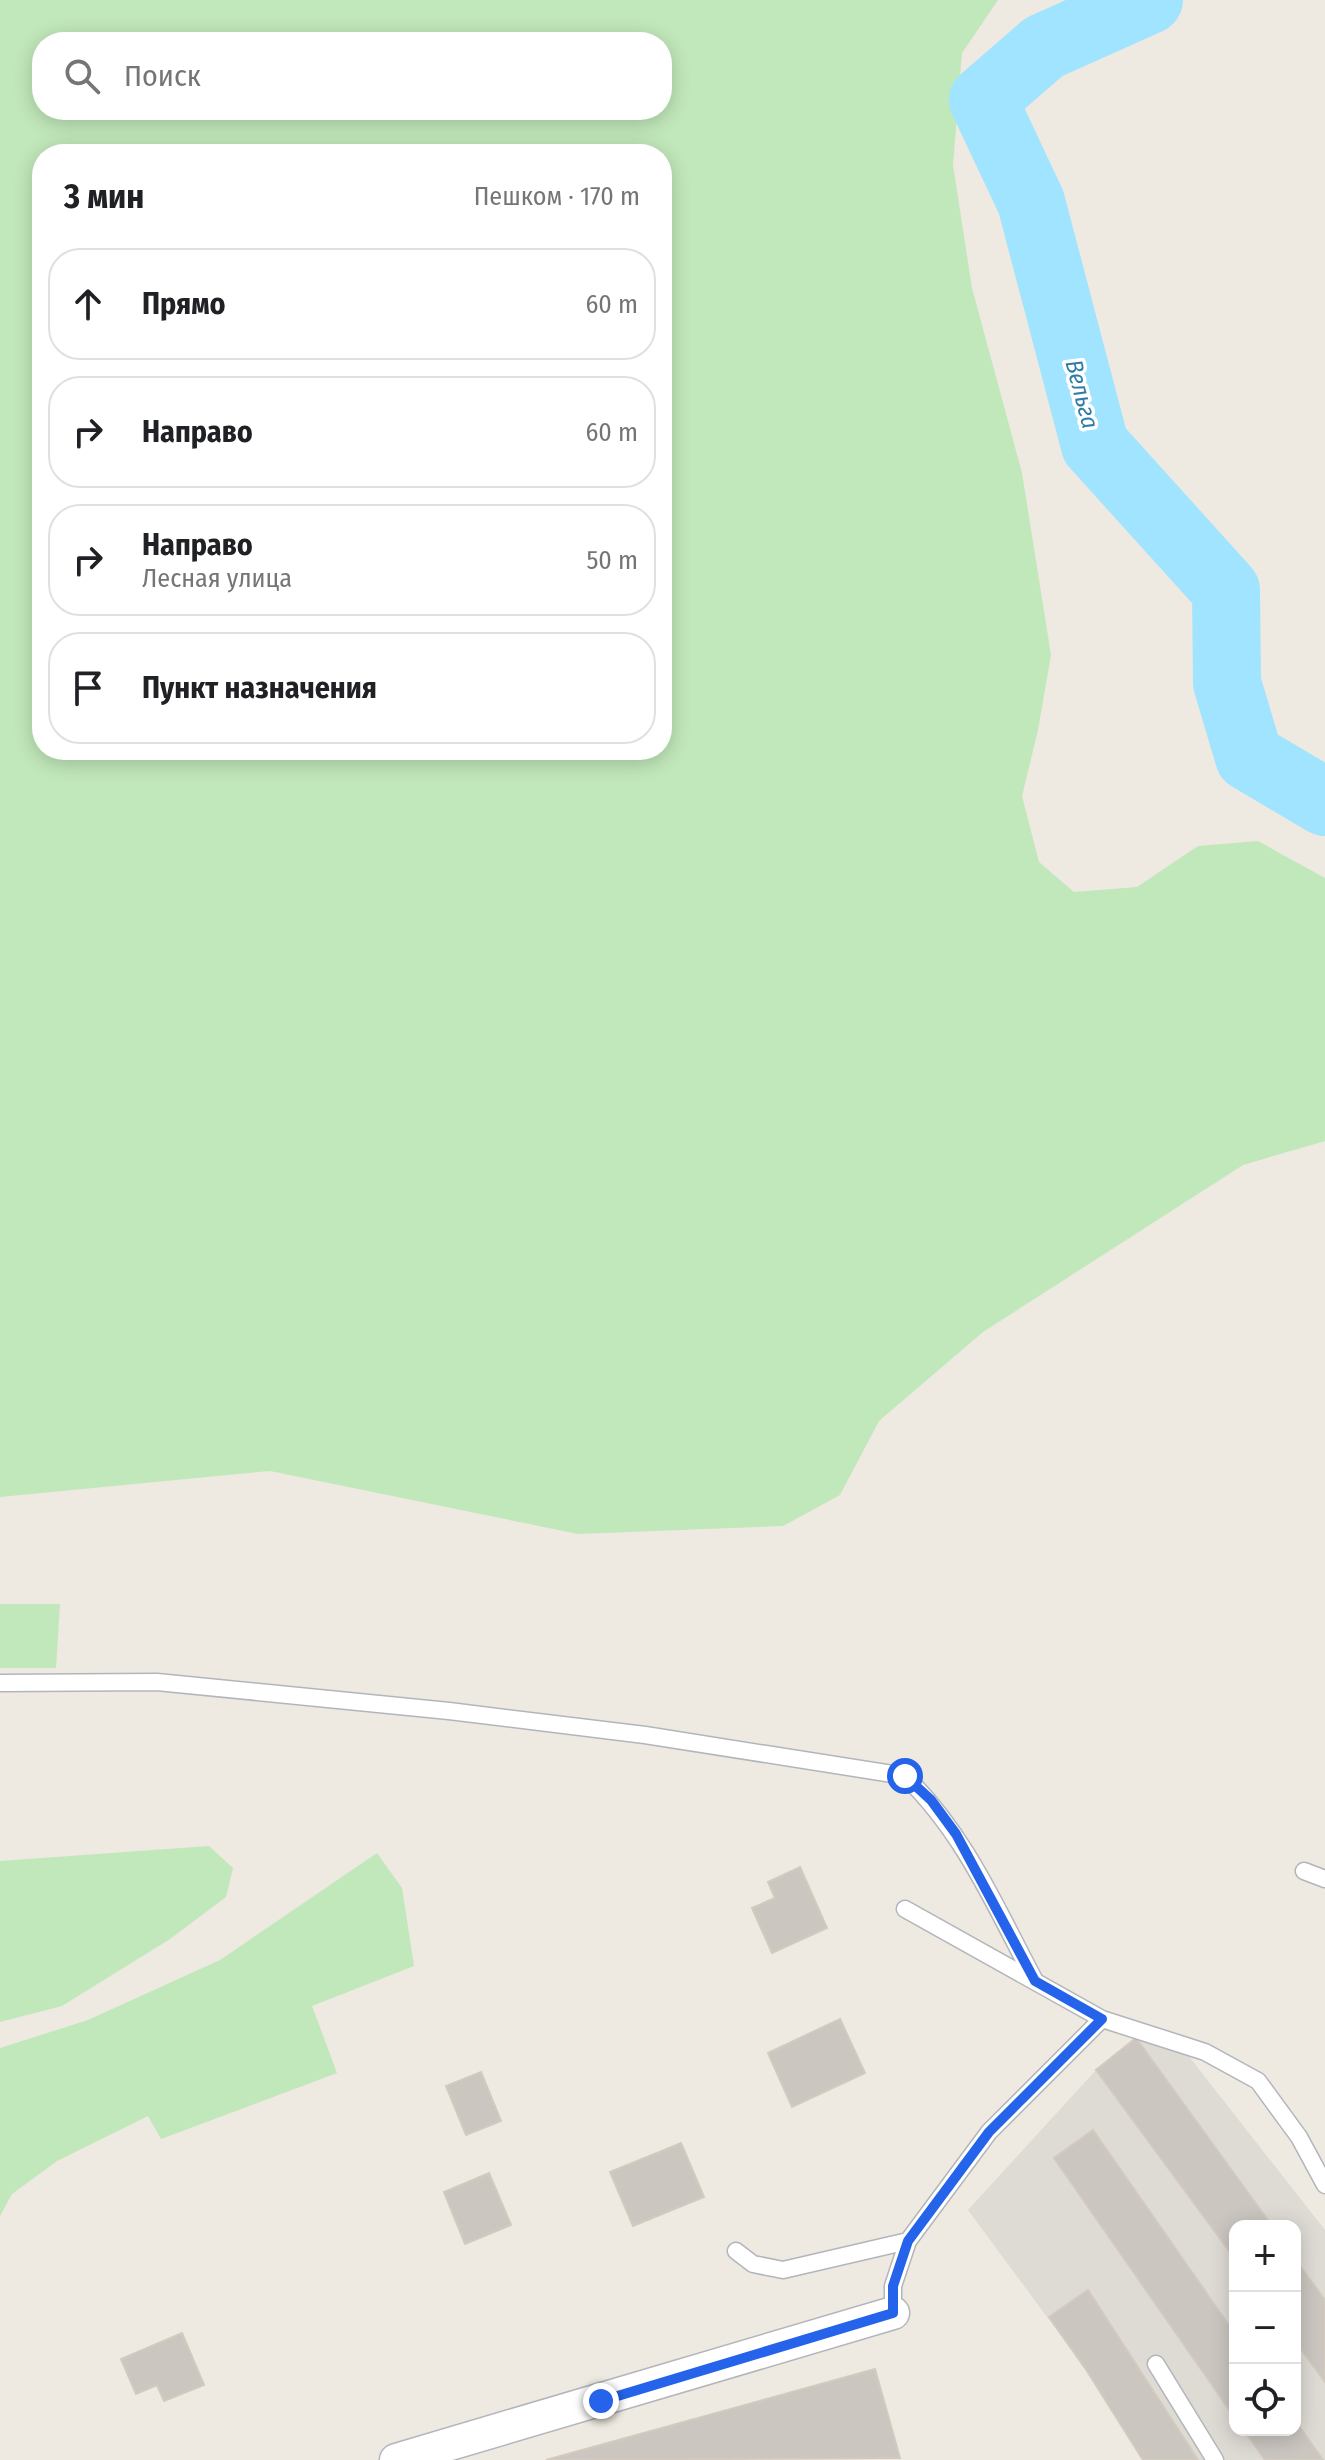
<!DOCTYPE html>
<html lang="ru">
<meta charset="utf-8">
<style>
body{margin:0;font-family:"Fira Sans Condensed",sans-serif;background:#f6f6f6;color:#202124}
.controls{position:absolute;right:24px;bottom:24px;display:grid;overflow:hidden;border-radius:16px;box-shadow:0 4px 20px #0003}
.controls button{width:72px;height:72px;display:grid;place-items:center;padding:0;border:0;border-bottom:2px solid #e0e0e0;background:#fff;color:#202124;font:40px sans-serif}
.stop{position:absolute;width:24px;height:24px;margin:-18px;border:6px solid #2563eb;border-radius:50%;background:#fff}
.stop.end{background:#2563eb;border-color:#fff;box-shadow:0 2px 8px #0008}
.list{margin:0;padding:0;list-style:none}
h2{display:flex;justify-content:space-between;align-items:center;height:104px;margin:0;padding:0 32px;font-size:34px}
h2 small{font-size:26px;font-weight:400;color:#757577}
.list li{display:grid;grid-template-columns:52px 1fr auto;gap:24px;align-items:center;box-sizing:border-box;height:112px;margin:0 16px 16px;padding:0 16px;border:2px solid #e0e0e0;border-radius:32px}
.list b{display:block;font-size:30px;white-space:nowrap}
.list p{margin:0;font-size:26px;white-space:nowrap;color:#757577}
.list em{font-size:26px;font-style:normal;color:#757577}
.icon{flex:none;width:44px;height:44px;fill:none;stroke:currentColor;stroke-width:2;stroke-linecap:round;stroke-linejoin:round}
.map{position:relative;flex:none;width:1325px;height:2460px;overflow:hidden}
.search{position:absolute;background:#fff;box-shadow:0 4px 20px #0003;left:32px;top:32px;width:640px;height:88px;display:flex;align-items:center;gap:20px;box-sizing:border-box;padding:0 28px;border-radius:32px;color:#757577;font-size:30px}
.panel{position:absolute;background:#fff;box-shadow:0 4px 20px #0003;left:32px;top:144px;width:640px;height:616px;border-radius:32px}
.map>svg:first-child{display:block}
.industrial{fill:#dedbd5;fill-rule:evenodd}
.green{fill:#c1e8ba;fill-rule:evenodd}
.lines{fill:none;stroke-linecap:round;stroke-linejoin:round}
.river{stroke:#a0e4ff;stroke-width:68}
.building{fill:#cbc6c0;stroke:#d3cabf;stroke-width:2}
.service-casing{stroke:#b2b6ba;stroke-width:19}
.minor-casing{stroke:#b2b6ba;stroke-width:35}
.service{stroke:#fff;stroke-width:16}
.minor{stroke:#fff;stroke-width:32}
.route{stroke:#2563eb;stroke-width:10}
.labels{text-anchor:middle;dominant-baseline:central;stroke-width:7;stroke-linejoin:round;paint-order:stroke}
.water-label{font-size:24px;font-style:italic;fill:#307ca7;stroke:#fff}
</style>
<div class="map">
<svg width="1325" height="2460" viewBox="0 0 1325 2460">
<rect width="100%" height="100%" fill="#eee9e1"/>
<!-- industrial -->
<path class="industrial" d="M 1136,2038 L 1187,2054 L 1325,2230 L 1325,2460 L 1143,2460 L 1087,2371 L 968,2210 L 1096,2070 ZM 1235,2226 L 1295,2226 L 1295,2430 L 1235,2430 Z"/>
<!-- green -->
<path class="green" d="M 0,0 L 998,0 L 962,53 L 953,165 L 972,288 L 1022,473 L 1051,655 L 1038,730 L 1022,796 L 1039,862 L 1074,892 L 1137,887 L 1198,846 L 1258,841 L 1325,878 L 1325,1141 L 1243,1165 L 983,1332 L 879,1421 L 840,1495 L 783,1526 L 578,1534 L 270,1471 L 0,1497 ZM 662,42 L 662,110 L 42,110 L 42,42 ZM 662,154 L 662,750 L 42,750 L 42,154 Z
M 0,1604 L 60,1604 L 56,1668 L 0,1668 Z
M 209,1846 L 233,1868 L 226,1897 L 170,1939 L 62,2006 L 0,2022 L 0,1861 Z
M 377,1853 L 402,1888 L 414,1966 L 312,2006 L 337,2073 L 161,2139 L 148,2116 L 57,2161 L 12,2194 L 0,2216 L 0,2048 L 88,2020 L 220,1960 Z"/>
<g class="lines">
<!-- river -->
<path class="river" d="M 1149,0 L 1044,47 L 983,100 L 1031,202 L 1095,445 L 1226,590 L 1227,683 L 1249,757 L 1325,802"/>
</g>
<!-- building -->
<path class="building" d="M 800,1867 L 827,1928 L 772,1953 L 752,1908 L 775,1898 L 768,1882 Z
M 840,2019 L 865,2073 L 792,2107 L 768,2053 Z
M 1136,2038 L 1272,2226 L 1235,2226 L 1235,2259 L 1096,2070 Z
M 481,2072 L 501,2121 L 466,2135 L 446,2086 Z
M 1093,2130 L 1235,2334 L 1235,2418 L 1054,2158 Z
M 681,2143 L 704,2197 L 633,2226 L 610,2172 Z
M 489,2173 L 511,2225 L 465,2244 L 444,2192 Z
M 1295,2259 L 1325,2300 L 1325,2382 L 1295,2341 Z
M 1088,2290 L 1198,2460 L 1143,2460 L 1087,2371 L 1049,2317 Z
M 182,2333 L 204,2385 L 164,2401 L 157,2385 L 136,2394 L 121,2359 Z
M 875,2369 L 900,2458 L 546,2460 Z
M 1295,2420 L 1323,2460 L 1265,2460 L 1244,2430 L 1295,2430 Z"/>
<g class="lines">
<defs>
<path id="service" d="M 0,1683 L 157,1682 L 449,1711 L 645,1735 L 905,1776 C 965,1834 996,1908 1035,1981
M 1304,1871 L 1325,1879
M 905,1909 L 1102,2019
M 736,2251 L 753,2264 L 783,2270 L 908,2241
M 893,2313 L 893,2286 L 908,2241 L 989,2132 L 1102,2019 L 1205,2052 L 1258,2081 L 1299,2137 L 1325,2185
M 1156,2364 L 1215,2460"/>
<path id="minor" d="M 396,2460 L 893,2313"/>
</defs>
<!-- service casing -->
<use href="#service" class="service-casing"/>
<!-- minor casing -->
<use href="#minor" class="minor-casing"/>
<!-- service -->
<use href="#service" class="service"/>
<!-- minor -->
<use href="#minor" class="minor"/>
</g>
<g class="lines">
<!-- route -->
<path class="route" d="M 601,2401 L 893,2313 L 893,2286 L 908,2241 L 989,2132 L 1102,2019 L 1035,1981 L 956,1834 L 931,1800 L 905,1776"/>
</g>
<g class="labels">
<!-- water labels -->
<g class="water-label">
<text transform="translate(1082 394) rotate(75)">Вельга</text>
</g>
</g>
</svg>
<div class="controls">
<button>+</button>
<button>−</button>
<button><svg class="icon" aria-label="locate" viewBox="0 0 24 24"><circle cx="12" cy="12" r="6"/><path d="M12 2v4M12 18v4M2 12h4M18 12h4"/></svg></button>
</div>
<div class="stop" style="left:905px;top:1776px"></div>
<div class="stop end" style="left:601px;top:2401px"></div>
<div class="search"><svg class="icon" aria-label="search" viewBox="0 0 24 24"><circle cx="10" cy="10" r="6"/><path d="M15 15l6 6"/></svg>Поиск</div>
<section class="panel">
<h2>3 мин<small>Пешком · 170 m</small></h2>
<ul class="list">
<li><svg class="icon" aria-label="ahead" viewBox="0 0 24 24"><path d="M12 20V5M6 11l6-6 6 6"/></svg><div><b>Прямо</b></div><em>60 m</em></li>
<li><svg class="icon" aria-label="right" viewBox="0 0 24 24"><path d="M7 20v-9h11M14 6l5 5-5 5"/></svg><div><b>Направо</b></div><em>60 m</em></li>
<li><svg class="icon" aria-label="right" viewBox="0 0 24 24"><path d="M7 20v-9h11M14 6l5 5-5 5"/></svg><div><b>Направо</b><p>Лесная улица</p></div><em>50 m</em></li>
<li><svg class="icon" aria-label="arrive" viewBox="0 0 24 24"><path d="M6 21V4h12l-3 4 3 4H6"/></svg><div><b>Пункт назначения</b></div></li>
</ul>
</section>
</div>
